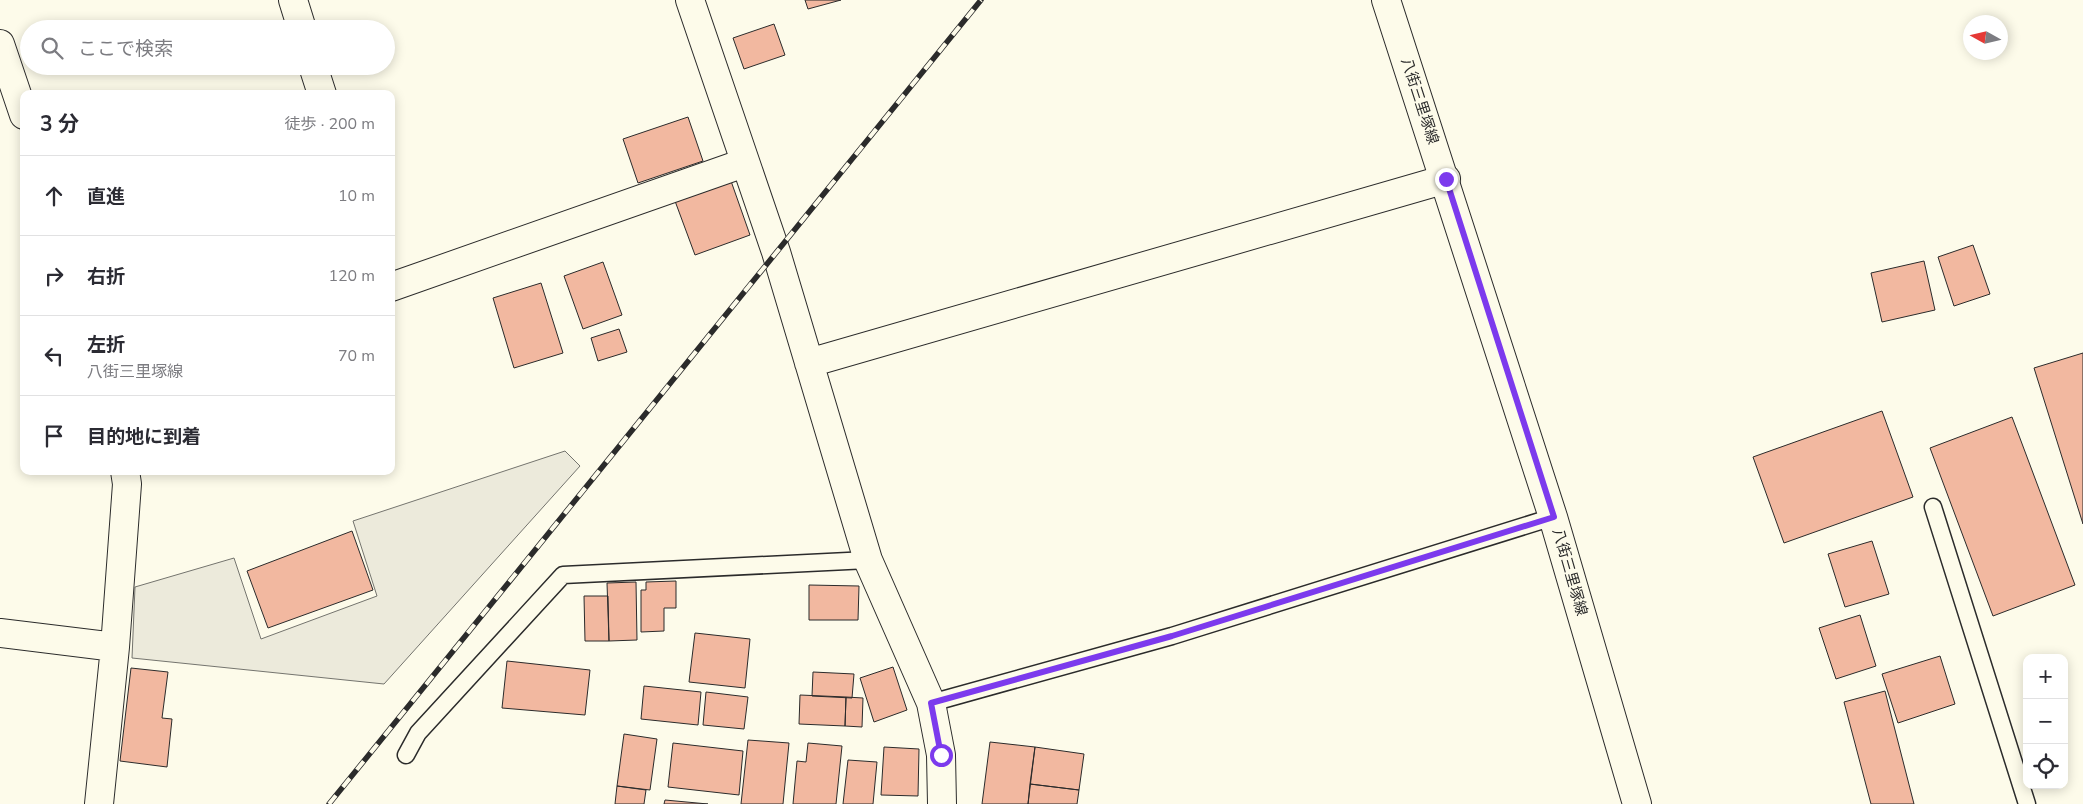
<!DOCTYPE html>
<html lang="ja">
<meta charset="utf-8">
<style>
body{margin:0;font-family:"Nunito Sans","Noto Sans JP",sans-serif;background:#f2f2f3;color:#2b2b33}
.controls{position:absolute;right:15px;bottom:15px;display:grid;overflow:hidden;border-radius:10px;box-shadow:0 2px 12px #0003}
.controls button{width:45px;height:45px;display:grid;place-items:center;padding:0;border:0;border-bottom:1px solid #e1e1e2;background:#fff;color:#2b2b33;font:25px sans-serif}
.compass{position:absolute;left:1963px;top:15px;width:45px;height:45px;border-radius:50%;background:#fff;box-shadow:0 2px 12px #0003;rotate:278deg}
.stop{position:absolute;width:15px;height:15px;margin:-11px;border:4px solid #7c3aed;border-radius:50%;background:#fff}
.stop.end{background:#7c3aed;border-color:#fff;box-shadow:0 1px 5px #0008}
.list{margin:0;padding:0;list-style:none}
h2{display:flex;justify-content:space-between;align-items:center;height:65px;margin:0;padding:0 20px;font-size:21px}
h2 small{font-size:16px;font-weight:400;color:#7c7c81}
.list li{display:grid;grid-template-columns:32px 1fr auto;gap:15px;align-items:center;box-sizing:border-box;height:80px;padding:0 20px;border-top:1px solid #e1e1e2}
.list b{display:block;font-size:19px;white-space:nowrap}
.list p{margin:0;font-size:16px;white-space:nowrap;color:#7c7c81}
.list em{font-size:16px;font-style:normal;color:#7c7c81}
.icon{flex:none;width:28px;height:28px;fill:none;stroke:currentColor;stroke-width:2;stroke-linecap:round;stroke-linejoin:round}
.map{position:relative;flex:none;width:2083px;height:804px;overflow:hidden}
.search{position:absolute;background:#fff;box-shadow:0 2px 12px #0003;left:20px;top:20px;width:375px;height:55px;display:flex;align-items:center;gap:12px;box-sizing:border-box;padding:0 18px;border-radius:28px;color:#7c7c81;font-size:19px}
.panel{position:absolute;background:#fff;box-shadow:0 2px 12px #0003;left:20px;top:90px;width:375px;height:385px;border-radius:10px}
.map>svg:first-child{display:block}
.parking{fill:#eceadb;stroke:#74746e}
.building{fill:#f2b8a0;stroke:#2b2b2b}
.lines{fill:none;stroke-linecap:round;stroke-linejoin:round}
.service-casing{stroke:#2b2b2b;stroke-width:19}
.minor-casing{stroke:#2b2b2b;stroke-width:30}
.primary-casing{stroke:#2b2b2b;stroke-width:30}
.service{stroke:#fdfbea;stroke-width:16}
.minor{stroke:#fdfbea;stroke-width:28}
.primary{stroke:#fdfbea;stroke-width:28}
.rail-casing{stroke:#2b2b2b;stroke-width:5.5}
.rail{stroke:#fdfbea;stroke-width:4;stroke-dasharray:11;stroke-linecap:butt}
.route{stroke:#7c3aed;stroke-width:6}
.labels{text-anchor:middle;dominant-baseline:central;stroke-width:4;stroke-linejoin:round;paint-order:stroke}
.street-label{font-size:15px;fill:#2b2b2b;stroke:#fdfbea}
</style>
<div class="map">
<svg width="2083" height="804" viewBox="0 0 2083 804">
<rect width="100%" height="100%" fill="#fdfbea"/>
<!-- parking -->
<path class="parking" d="M 565,451 L 580,466 L 384,684 L 132,658 L 135,587 L 234,558 L 261,639 L 377,596 L 353,521 Z"/>
<!-- building -->
<path class="building" d="M 805,0 L 841,0 L 808,9 Z
M 774,24 L 785,55 L 744,69 L 733,38 Z
M 688,117 L 703,161 L 638,183 L 623,139 Z
M 731,181 L 750,235 L 695,255 L 675,201 Z
M 1973,245 L 1990,294 L 1954,306 L 1938,257 Z
M 1924,261 L 1935,310 L 1882,322 L 1871,273 Z
M 603,262 L 622,315 L 583,329 L 564,276 Z
M 541,283 L 563,353 L 514,368 L 493,298 Z
M 619,329 L 627,352 L 598,361 L 591,338 Z
M 2083,353 L 2083,524 L 2034,368 Z
M 1882,411 L 1913,497 L 1784,543 L 1753,457 Z
M 2012,417 L 2075,585 L 1993,616 L 1930,448 Z
M 352,531 L 373,590 L 268,628 L 247,571 Z
M 1872,541 L 1889,594 L 1845,607 L 1828,554 Z
M 676,581 L 676,608 L 664,608 L 664,631 L 641,632 L 641,590 L 646,590 L 646,582 Z
M 636,582 L 637,640 L 609,641 L 607,583 Z
M 809,585 L 859,586 L 858,620 L 809,620 Z
M 584,596 L 608,596 L 609,641 L 585,641 Z
M 1860,615 L 1876,666 L 1836,679 L 1819,628 Z
M 695,633 L 750,639 L 745,688 L 689,682 Z
M 1940,656 L 1955,704 L 1898,723 L 1882,674 Z
M 507,661 L 590,670 L 585,715 L 502,708 Z
M 893,667 L 907,710 L 874,722 L 860,678 Z
M 131,668 L 168,672 L 162,718 L 172,719 L 167,767 L 120,761 Z
M 813,672 L 854,674 L 852,698 L 812,696 Z
M 644,686 L 701,692 L 698,725 L 641,719 Z
M 1885,691 L 1914,804 L 1871,804 L 1844,702 Z
M 706,692 L 748,697 L 744,729 L 703,725 Z
M 800,695 L 846,697 L 845,726 L 799,724 Z
M 846,697 L 863,698 L 862,727 L 845,726 Z
M 624,734 L 657,739 L 650,790 L 617,786 Z
M 748,740 L 789,743 L 783,804 L 741,804 Z
M 990,742 L 1035,747 L 1028,804 L 982,804 Z
M 673,743 L 743,751 L 739,795 L 668,787 Z
M 808,743 L 842,746 L 836,804 L 793,804 L 797,761 L 806,762 Z
M 884,747 L 919,749 L 918,796 L 881,795 Z
M 1035,747 L 1084,754 L 1079,790 L 1030,784 Z
M 848,760 L 877,762 L 873,804 L 843,804 Z
M 1030,784 L 1079,790 L 1077,804 L 1028,804 Z
M 617,786 L 646,790 L 644,804 L 615,804 Z
M 665,800 L 708,804 L 664,804 Z"/>
<g class="lines">
<defs>
<path id="service" d="M 1933,507 L 2027,804
M 931,703 L 1172,636 L 1553,517
M 406,755 L 418,733 L 563,575 L 868,560"/>
<path id="minor" d="M 293,0 L 302,29
M 690,0 L 776,252 L 868,560 L 931,703 L 941,755 L 942,804
M 0,44 L 24,115
M 313,66 L 322,94
M 391,287 L 744,163
M 809,363 L 1446,179
M 0,633 L 115,647
M 99,804 L 115,647 L 127,484 L 125,471"/>
<path id="primary" d="M 1386,0 L 1553,517 L 1637,804"/>
</defs>
<!-- service casing -->
<use href="#service" class="service-casing"/>
<!-- minor casing -->
<use href="#minor" class="minor-casing"/>
<!-- primary casing -->
<use href="#primary" class="primary-casing"/>
<!-- service -->
<use href="#service" class="service"/>
<!-- minor -->
<use href="#minor" class="minor"/>
<!-- primary -->
<use href="#primary" class="primary"/>
<defs>
<path id="rail" d="M 329,804 L 981,0"/>
</defs>
<!-- rail casing -->
<use href="#rail" class="rail-casing"/>
<!-- rail -->
<use href="#rail" class="rail"/>
</g>
<g class="lines">
<!-- route -->
<path class="route" d="M 941,755 L 931,703 L 1172,636 L 1554,517 L 1446,179"/>
</g>
<g class="labels">
<!-- street labels -->
<g class="street-label">
<text transform="translate(1420 101) rotate(72)">八街三里塚線</text>
<text transform="translate(1570 572) rotate(74)">八街三里塚線</text>
</g>
</g>
</svg>
<div class="controls">
<button>+</button>
<button>−</button>
<button><svg class="icon" aria-label="locate" viewBox="0 0 24 24"><circle cx="12" cy="12" r="6"/><path d="M12 2v4M12 18v4M2 12h4M18 12h4"/></svg></button>
</div>
<svg class="compass" viewBox="-18 -18 36 36"><path d="M0-13l5 13h-10z" fill="#e53935"/><path d="M0 13l5-13h-10z" fill="#7c7c81"/></svg>
<div class="stop" style="left:941px;top:755px"></div>
<div class="stop end" style="left:1446px;top:179px"></div>
<div class="search"><svg class="icon" aria-label="search" viewBox="0 0 24 24"><circle cx="10" cy="10" r="6"/><path d="M15 15l6 6"/></svg>ここで検索</div>
<section class="panel">
<h2>3 分<small>徒歩 · 200 m</small></h2>
<ul class="list">
<li><svg class="icon" aria-label="ahead" viewBox="0 0 24 24"><path d="M12 20V5M6 11l6-6 6 6"/></svg><div><b>直進</b></div><em>10 m</em></li>
<li><svg class="icon" aria-label="right" viewBox="0 0 24 24"><path d="M7 20v-9h11M14 6l5 5-5 5"/></svg><div><b>右折</b></div><em>120 m</em></li>
<li><svg class="icon" aria-label="left" viewBox="0 0 24 24"><path d="M17 20v-9H6M10 6l-5 5 5 5"/></svg><div><b>左折</b><p>八街三里塚線</p></div><em>70 m</em></li>
<li><svg class="icon" aria-label="arrive" viewBox="0 0 24 24"><path d="M6 21V4h12l-3 4 3 4H6"/></svg><div><b>目的地に到着</b></div></li>
</ul>
</section>
</div>
